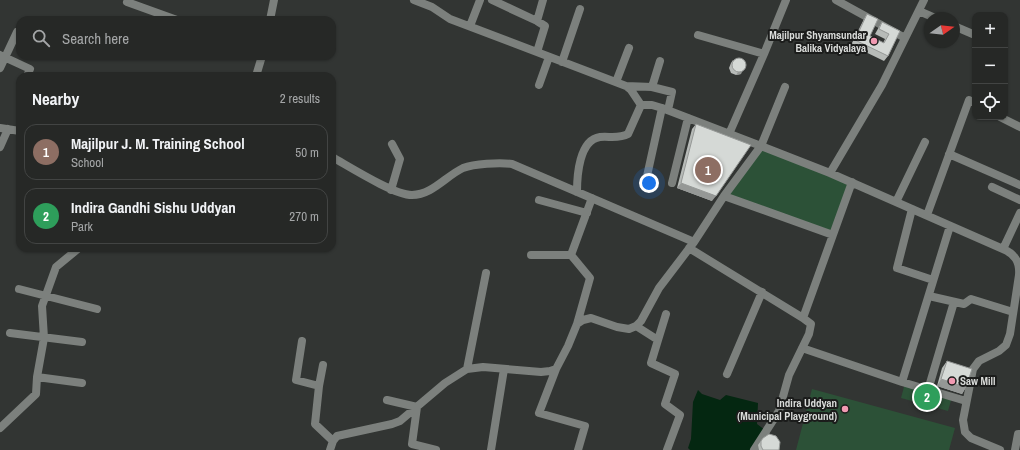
<!DOCTYPE html>
<meta charset="utf-8">
<style>
body{margin:0;font-family:"Archivo Narrow",sans-serif;background:#323432;color:#f1f3f6}
.controls{position:absolute;right:12px;top:12px;display:grid;overflow:hidden;border-radius:8px;box-shadow:0 1px 3px #0004}
.controls button{width:36px;height:36px;display:grid;place-items:center;padding:0;border:0;border-bottom:1px solid #424443;background:#262826;color:#f1f3f6;font:20px sans-serif}
.compass{position:absolute;left:924px;top:12px;width:36px;height:36px;border-radius:50%;background:#262826;box-shadow:0 1px 3px #0004;rotate:76deg}
.you{position:absolute;left:649px;top:183px;width:14px;height:14px;margin:-10px;border:3px solid #fff;border-radius:50%;background:#1a73e8;box-shadow:0 0 0 6px #1a73e833}
.badge{display:grid;place-items:center;width:26px;height:26px;border-radius:50%;background:#f19ab2;color:#fff;font-size:13px;font-weight:700}
.pin{position:absolute;translate:-50% -50%;border:2px solid #fff;box-shadow:0 1px 4px #0006}
.list{margin:0;padding:0;list-style:none}
h2{display:flex;justify-content:space-between;align-items:center;height:52px;margin:0;padding:0 16px;font-size:17px}
h2 small{font-size:13px;font-weight:400;color:#a4a6a7}
.list li{display:grid;grid-template-columns:26px 1fr auto;gap:12px;align-items:center;box-sizing:border-box;height:56px;margin:0 8px 8px;padding:0 8px;border:1px solid #424443;border-radius:12px}
.list b{display:block;font-size:15px;white-space:nowrap}
.list p{margin:0;font-size:13px;white-space:nowrap;color:#a4a6a7}
.list em{font-size:13px;font-style:normal;color:#a4a6a7}
.icon{flex:none;width:22px;height:22px;fill:none;stroke:currentColor;stroke-width:2;stroke-linecap:round;stroke-linejoin:round}
.map{position:relative;flex:none;width:1020px;height:450px;overflow:hidden}
.search{position:absolute;background:#262826;box-shadow:0 1px 3px #0004;left:16px;top:16px;width:320px;height:44px;display:flex;align-items:center;gap:10px;box-sizing:border-box;padding:0 14px;border-radius:12px;color:#a4a6a7;font-size:15px}
.panel{position:absolute;background:#262826;box-shadow:0 1px 3px #0004;left:16px;top:72px;width:320px;height:180px;border-radius:12px}
.map>svg:first-child{display:block}
.green{fill:#2c5137}
.water{fill:#042711}
.lines{fill:none;stroke-linecap:round;stroke-linejoin:round}
.minor{stroke:#7c807d;stroke-width:8}
.wall{fill:#b7bbb8}
.shaded-wall{fill:#959896}
.building{fill:#d5d9d6;stroke:#959896}
.poi-dot{fill:#f19ab2;stroke:#1b1c1b;stroke-width:1.5}
.labels{text-anchor:middle;dominant-baseline:central;stroke-width:4;stroke-linejoin:round;paint-order:stroke}
.poi-label{font-size:11px;font-weight:bold;fill:#dadcda;stroke:#1b1c1b;text-anchor:end}
</style>
<div class="map">
<svg width="1020" height="450" viewBox="0 0 1020 450">
<rect width="100%" height="100%" fill="#323533"/>
<!-- green -->
<path class="green" d="M 761,146 L 852,183 L 833,235 L 724,195 Z
M 905,383 L 952,397 L 948,411 L 901,398 Z
M 812,389 L 955,428 L 949,450 L 796,450 Z"/>
<!-- water -->
<path class="water" d="M 698,390 L 702,394 L 720,400 L 726,395 L 758,403 L 757,424 L 765,430 L 753,450 L 690,450 L 688,448 L 691,439 L 693,402 Z"/>
<g class="lines">
<!-- minor -->
<path class="minor" d="M 128,0 L 127,2 L 177,20
M 414,0 L 432,7 L 450,19 L 626,86 L 631,90 L 641,105 L 652,105 L 662,108 L 761,146 L 785,87
M 492,0 L 537,21
M 836,0 L 905,38
M 919,11 L 935,18
M 270,20 L 274,0
M 470,26 L 480,0
M 954,26 L 975,35
M 698,35 L 764,54
M 537,52 L 545,26 L 537,21 L 543,0
M 0,55 L 30,69 L 27,76
M 562,62 L 580,9
M 0,68 L 17,32
M 256,76 L 262,56
M 616,82 L 629,48
M 539,85 L 549,57
M 626,86 L 652,87 L 672,92 L 668,110
M 652,87 L 660,61
M 1000,117 L 1020,127
M 0,128 L 20,131
M 729,134 L 764,54 L 786,0
M 0,147 L 8,129
M 949,154 L 1020,185
M 332,157 C 350,167 394,195 412,195 C 432,195 446,176 463,168 C 474,164 499,162 512,164 L 694,242
M 830,173 L 882,85 L 924,0
M 647,176 L 662,108
M 672,183 L 688,118
M 992,187 L 1020,200
M 391,190 L 400,159 L 392,144
M 577,192 C 577,176 579,140 600,137 C 609,136 619,139 628,134 L 641,105
M 724,196 L 833,235
M 539,200 L 587,213
M 896,202 L 925,142
M 912,209 L 897,268 L 933,280
M 927,215 L 969,100 L 975,103
M 689,248 L 803,318 L 811,324 L 809,334 L 789,375 L 779,411 L 754,450
M 1003,249 L 1020,213
M 531,255 L 571,255
M 19,289 L 97,309
M 929,296 L 964,304 L 971,299 L 1013,312
M 803,318 L 852,182
M 577,324 L 590,278 L 571,255 L 592,198
M 636,326 L 658,340 L 651,363 L 675,374 L 665,404 L 680,415 L 667,450
M 10,333 L 82,342
M 658,340 L 666,314
M 302,341 L 296,380 L 319,386 L 315,424 L 333,441
M 802,348 L 902,382 L 966,401
M 467,369 L 486,273
M 556,369 L 539,413 L 585,426 L 578,450
M 727,374 L 762,292
M 37,377 L 82,383
M 902,382 L 950,226
M 319,386 L 323,365
M 928,390 L 954,302
M 387,400 L 417,407 L 412,444 L 436,450
M 0,428 L 36,394 L 37,377 L 44,338 L 42,306 L 56,267 L 79,248
M 330,450 L 333,441 L 337,436 L 392,424 L 400,421 L 445,383 L 467,369 L 483,367 L 541,372 L 550,371 L 556,369 L 568,346 L 577,324 L 583,320 L 591,318 L 617,327 L 629,329 L 636,326 L 641,321 L 659,288 L 694,242 L 724,196 L 761,146 L 830,173 L 1003,249 C 1015,254 1020,262 1019,275 L 1010,334 L 1006,345 L 999,351 L 979,361 L 973,369 L 963,420 L 965,432 L 971,438 L 1000,450
M 491,450 L 504,369
M 1015,450 L 1018,434 L 1020,434"/>
</g>
<!-- wall -->
<path class="wall" d="M 867,14 L 870,36 L 883,43 L 885,39 L 875,34 L 879,27 L 882,22 L 900,31 L 888,56 L 884,61 L 851,45 L 864,19 Z
M 733,60 L 741,74 L 736,75 L 731,73 L 729,68 L 731,63 Z
M 696,124 L 712,201 L 677,188 L 692,129 Z
M 947,361 L 966,387 L 962,394 L 937,386 L 942,368 Z
M 763,438 L 778,450 L 759,450 L 758,445 Z"/>
<!-- shaded-wall -->
<path class="shaded-wall" d="M 743,70 L 741,74 L 736,75 L 738,72 Z
M 681,183 L 716,196 L 712,201 L 677,188 Z
M 941,379 L 966,387 L 962,394 L 937,386 Z"/>
<!-- building -->
<path class="building" d="M 867,14 L 878,19 L 870,36 L 884,43 L 889,34 L 879,29 L 882,22 L 900,31 L 888,56 L 855,40 Z
M732 65a7 7 0 1 1 14 0a7 7 0 1 1-14 0Z
M 696,124 L 751,145 L 716,196 L 681,183 Z
M 947,361 L 972,369 L 966,387 L 941,379 Z
M 769,434 L 776,436 L 780,442 L 779,450 L 763,450 L 761,446 L 761,441 L 763,438 Z"/>
<!-- markers -->
<g class="poi-dot">
<circle cx="874" cy="41" r="4"/>
<circle cx="952" cy="381" r="4"/>
<circle cx="845" cy="409" r="4"/>
</g>
<g class="labels">
<!-- poi labels -->
<g class="poi-label">
<text x="866" y="35">Majilpur Shyamsundar<tspan x="866" dy="13">Balika Vidyalaya</tspan></text>
<text x="960" y="381" text-anchor="start">Saw Mill</text>
<text x="837" y="403">Indira Uddyan<tspan x="837" dy="13">(Municipal Playground)</tspan></text>
</g>
</g>
</svg>
<div class="controls">
<button>+</button>
<button>−</button>
<button><svg class="icon" aria-label="locate" viewBox="0 0 24 24"><circle cx="12" cy="12" r="6"/><path d="M12 2v4M12 18v4M2 12h4M18 12h4"/></svg></button>
</div>
<svg class="compass" viewBox="-18 -18 36 36"><path d="M0-13l5 13h-10z" fill="#e53935"/><path d="M0 13l5-13h-10z" fill="#a4a6a7"/></svg>
<div class="you"></div>
<div class="pin badge" style="left:708px;top:170px;background:#8d6e63">1</div>
<div class="pin badge" style="left:927px;top:397px;background:#2e9e5b">2</div>
<div class="search"><svg class="icon" aria-label="search" viewBox="0 0 24 24"><circle cx="10" cy="10" r="6"/><path d="M15 15l6 6"/></svg>Search here</div>
<section class="panel">
<h2>Nearby<small>2 results</small></h2>
<ul class="list">
<li><span class="badge" style="background:#8d6e63">1</span><div><b>Majilpur J. M. Training School</b><p>School</p></div><em>50 m</em></li>
<li><span class="badge" style="background:#2e9e5b">2</span><div><b>Indira Gandhi Sishu Uddyan</b><p>Park</p></div><em>270 m</em></li>
</ul>
</section>
</div>
